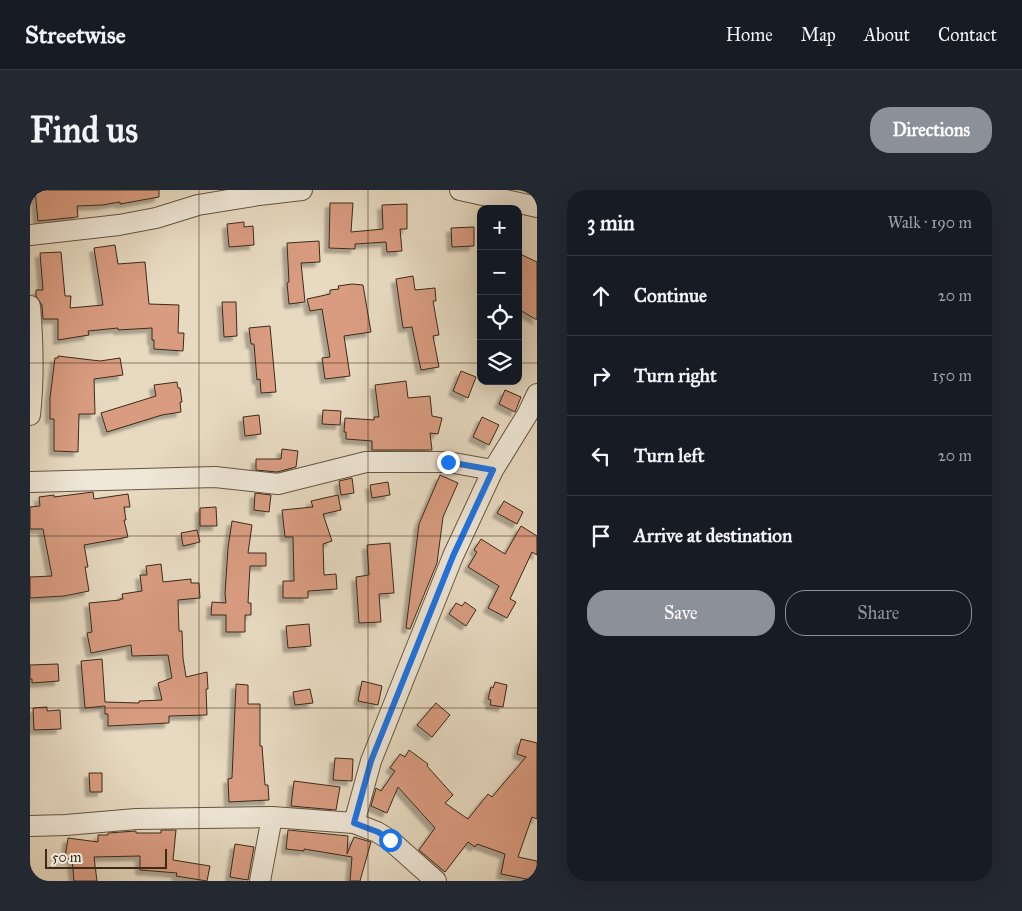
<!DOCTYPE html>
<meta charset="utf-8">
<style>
body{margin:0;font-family:"IM FELL Great Primer",serif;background:#242831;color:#f1f3f6}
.controls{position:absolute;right:15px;top:15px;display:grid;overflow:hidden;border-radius:10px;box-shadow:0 5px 20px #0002}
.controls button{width:45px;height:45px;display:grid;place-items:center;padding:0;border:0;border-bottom:1px solid #363941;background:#171b24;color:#f1f3f6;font:25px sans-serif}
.scale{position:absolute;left:15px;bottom:12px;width:122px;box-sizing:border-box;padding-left:5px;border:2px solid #3a2a18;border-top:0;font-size:14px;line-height:18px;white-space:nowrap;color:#3a2a18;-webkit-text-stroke:4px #efe7d7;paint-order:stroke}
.stop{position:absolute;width:15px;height:15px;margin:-11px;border:4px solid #1a73e8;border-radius:50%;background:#fff}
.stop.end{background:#1a73e8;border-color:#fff;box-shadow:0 1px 5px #0008}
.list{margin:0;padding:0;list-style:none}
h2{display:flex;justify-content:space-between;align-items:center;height:65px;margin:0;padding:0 20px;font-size:21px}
h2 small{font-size:16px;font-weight:400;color:#9ea1a6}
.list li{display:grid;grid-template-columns:32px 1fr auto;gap:15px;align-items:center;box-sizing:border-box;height:80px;padding:0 20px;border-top:1px solid #363941}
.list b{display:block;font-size:19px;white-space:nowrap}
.list em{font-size:16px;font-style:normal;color:#9ea1a6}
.actions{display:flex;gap:10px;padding:15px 20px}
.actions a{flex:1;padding:11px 0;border:1px solid #8c9099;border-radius:20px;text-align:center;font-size:18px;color:#8c9099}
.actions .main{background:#8c9099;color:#fff}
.icon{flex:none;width:28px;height:28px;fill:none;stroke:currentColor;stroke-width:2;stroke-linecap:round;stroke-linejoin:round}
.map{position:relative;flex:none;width:507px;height:691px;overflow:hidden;border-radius:20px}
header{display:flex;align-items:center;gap:30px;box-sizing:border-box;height:70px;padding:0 25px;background:#171b24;border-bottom:1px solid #363941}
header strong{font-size:24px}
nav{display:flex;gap:28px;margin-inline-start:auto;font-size:18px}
.intro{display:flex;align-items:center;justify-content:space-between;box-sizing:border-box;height:120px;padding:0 30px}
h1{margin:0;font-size:35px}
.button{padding:12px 22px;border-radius:20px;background:#8c9099;color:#fff;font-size:18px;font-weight:700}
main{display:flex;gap:30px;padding:0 30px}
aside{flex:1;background:#171b24;border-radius:20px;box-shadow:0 5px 20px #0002}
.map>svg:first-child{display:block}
.building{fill:#d99c81;stroke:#3a2a18;filter:url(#shadow)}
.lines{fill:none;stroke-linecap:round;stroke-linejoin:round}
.minor-casing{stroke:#655642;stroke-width:22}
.minor{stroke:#efe7d7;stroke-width:20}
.route{stroke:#1a73e8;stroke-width:6}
.grid{fill:none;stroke:#3a2a18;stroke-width:1;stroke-opacity:0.55}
</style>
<header>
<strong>Streetwise</strong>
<nav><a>Home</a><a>Map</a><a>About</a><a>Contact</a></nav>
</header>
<div class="intro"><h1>Find us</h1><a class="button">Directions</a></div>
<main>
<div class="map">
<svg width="507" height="691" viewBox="0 0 507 691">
<defs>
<filter id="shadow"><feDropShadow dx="-4.5" dy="4.5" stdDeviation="1" flood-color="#0004"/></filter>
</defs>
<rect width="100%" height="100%" fill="#e7dac1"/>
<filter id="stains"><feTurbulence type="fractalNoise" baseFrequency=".004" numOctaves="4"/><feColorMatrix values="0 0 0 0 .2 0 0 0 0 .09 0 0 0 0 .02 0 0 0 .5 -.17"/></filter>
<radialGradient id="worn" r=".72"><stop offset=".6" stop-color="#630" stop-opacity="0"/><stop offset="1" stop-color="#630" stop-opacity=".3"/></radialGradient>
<!-- building -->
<path class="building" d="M 5,0 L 129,0 L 129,7 L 90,14 L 90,12 L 72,15 L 47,16 L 48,27 L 8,31 Z
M 300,13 L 323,13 L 321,42 L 353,39 L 352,15 L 377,14 L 377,39 L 370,39 L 372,61 L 357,62 L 356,52 L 325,54 L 325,59 L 299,58 Z
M 214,32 L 214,37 L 223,36 L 224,55 L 199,57 L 197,34 Z
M 444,37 L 444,56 L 422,57 L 421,38 Z
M 289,51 L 290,72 L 271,73 L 275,112 L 259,114 L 257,93 L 259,92 L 257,53 Z
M 85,55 L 88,74 L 115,72 L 119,114 L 149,115 L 148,143 L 154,143 L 153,161 L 124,159 L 124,150 L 122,150 L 122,138 L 88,140 L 88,138 L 58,141 L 59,145 L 28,150 L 28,129 L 13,129 L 12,115 L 6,106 L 6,100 L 13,100 L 10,63 L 31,62 L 35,106 L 41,106 L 40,118 L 73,115 L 64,58 Z
M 488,63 L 507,72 L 507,130 L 488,119 Z
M 383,86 L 385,100 L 405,98 L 406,111 L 403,111 L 409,145 L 403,146 L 409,177 L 391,180 L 382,137 L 373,138 L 366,89 Z
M 322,94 L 333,95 L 341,142 L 314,146 L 320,186 L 295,189 L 292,168 L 300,167 L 292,119 L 280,121 L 277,109 L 300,104 L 300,100 L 309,99 L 308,96 Z
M 192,112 L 206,112 L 207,146 L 194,147 Z
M 240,136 L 246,202 L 231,203 L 230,189 L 227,190 L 224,154 L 221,154 L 219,138 Z
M 28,166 L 70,171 L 90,168 L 93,185 L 64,189 L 65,224 L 49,224 L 48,262 L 24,261 L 24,229 L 20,229 L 20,208 L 25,168 L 28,168 Z
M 431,181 L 446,187 L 438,208 L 423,201 Z
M 376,191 L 378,208 L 400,206 L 402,226 L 412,228 L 408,244 L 400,243 L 402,260 L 342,260 L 342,251 L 316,249 L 316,242 L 314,242 L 315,228 L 344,230 L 344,227 L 349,227 L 345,195 Z
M 147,192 L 148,198 L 150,198 L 152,212 L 150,212 L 151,222 L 132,225 L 77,242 L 71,223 L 126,206 L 124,195 Z
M 475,200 L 491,207 L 485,222 L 469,214 Z
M 293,220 L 311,221 L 310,235 L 292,234 Z
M 229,225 L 231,244 L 215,246 L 213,227 Z
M 452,227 L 469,235 L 459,255 L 443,247 Z
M 252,259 L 268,261 L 266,277 L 247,282 L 226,280 L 226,269 L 251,269 Z
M 410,285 L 428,293 L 413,327 L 407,373 L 380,439 L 376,438 L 389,334 Z
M 322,288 L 324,303 L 311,305 L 309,291 Z
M 358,292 L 360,305 L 342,308 L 340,295 Z
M 63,302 L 64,309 L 98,304 L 100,317 L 94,317 L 96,330 L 94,330 L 98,347 L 54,355 L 58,377 L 55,377 L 59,401 L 34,406 L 0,408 L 0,387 L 22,386 L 13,339 L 0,339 L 0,317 L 10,316 L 9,307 L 24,305 L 24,307 Z
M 225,303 L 241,305 L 239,322 L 224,320 Z
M 308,305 L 311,320 L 293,324 L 302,351 L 293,354 L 294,385 L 306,384 L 307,399 L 278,401 L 278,408 L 253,408 L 253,391 L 264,391 L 263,347 L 255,347 L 252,320 L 283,317 L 281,311 Z
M 474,311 L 493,322 L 487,334 L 467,323 Z
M 186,317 L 187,336 L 170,336 L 170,318 Z
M 202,331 L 222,335 L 218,363 L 236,363 L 236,376 L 220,376 L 218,413 L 221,413 L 221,425 L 215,425 L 215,442 L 196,442 L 196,425 L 181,425 L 182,412 L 196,413 L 195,404 L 198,358 Z
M 491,336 L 507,346 L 507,365 L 502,362 L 480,409 L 486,412 L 477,428 L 458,418 L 469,396 L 438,377 L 447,362 L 444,360 L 451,349 L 475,364 Z
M 167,340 L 170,352 L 153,356 L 151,343 Z
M 360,353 L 364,403 L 349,404 L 351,432 L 329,433 L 326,387 L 339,385 L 337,355 Z
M 131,374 L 133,392 L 161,389 L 161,393 L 169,393 L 170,408 L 148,410 L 149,441 L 152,441 L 153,468 L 156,487 L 177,482 L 178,499 L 176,499 L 177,525 L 139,526 L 139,533 L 78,536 L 78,524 L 75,524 L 75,516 L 55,518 L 51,471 L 72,469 L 75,512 L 109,513 L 109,511 L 132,510 L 128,493 L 142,488 L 138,465 L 102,466 L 101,455 L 61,463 L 57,443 L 62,442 L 59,413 L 90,410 L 90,409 L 93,409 L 92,404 L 112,401 L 110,385 L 117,385 L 116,376 Z
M 435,412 L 446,420 L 436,436 L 419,424 L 426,413 L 432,416 Z
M 279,434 L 281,456 L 258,458 L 256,436 Z
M 28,474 L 29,491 L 2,493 L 2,489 L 0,489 L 0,475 Z
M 332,491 L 352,496 L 348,515 L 328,511 Z
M 465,492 L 477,495 L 473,517 L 460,515 L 461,510 L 458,509 L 461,497 L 463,498 Z
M 206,494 L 218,495 L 218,514 L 230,514 L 230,556 L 232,556 L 235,595 L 238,595 L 239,610 L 199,612 L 198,589 L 202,588 Z
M 280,499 L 283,513 L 265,515 L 263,502 Z
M 406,513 L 420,525 L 402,547 L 387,535 Z
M 17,517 L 17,521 L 30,520 L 31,539 L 4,540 L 3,518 Z
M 491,549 L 507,553 L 507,629 L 502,627 L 488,667 L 507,671 L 507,691 L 471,684 L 475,664 L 447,654 L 445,657 L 438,652 L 415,682 L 389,660 L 405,638 L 368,597 L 357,623 L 341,616 L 346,598 L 351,601 L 365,581 L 360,578 L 370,564 L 375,567 L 379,560 L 398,574 L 397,576 L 423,605 L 415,613 L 438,629 L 458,604 L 462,607 L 496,567 L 487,564 Z
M 305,568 L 323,569 L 322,591 L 303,590 Z
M 59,583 L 72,583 L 72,602 L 60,602 Z
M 264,591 L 310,597 L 306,620 L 261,616 Z
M 131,640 L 146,640 L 143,670 L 180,676 L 177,691 L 146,686 L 147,683 L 110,680 L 110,666 L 64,667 L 67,691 L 44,691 L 42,669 L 35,668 L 38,648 L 68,652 L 68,645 L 78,645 L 78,643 L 106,641 L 106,643 L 131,643 Z
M 258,640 L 318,646 L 317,664 L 324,647 L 341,652 L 330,691 L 320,691 L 322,667 L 274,659 L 274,661 L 256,659 Z
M 205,654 L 224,657 L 218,690 L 200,687 Z"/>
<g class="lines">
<defs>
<path id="minor" d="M 430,0 L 507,17
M 0,45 L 89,35 L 126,28 L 168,15 L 229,5 L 272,0
M 0,116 C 3,152 4,189 0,225
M 0,292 L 185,287 L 248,294 L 336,272 L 418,272 L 463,280
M 324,633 L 341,571 L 423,366 L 463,280 L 497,225 L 507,204
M 0,636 L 36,635 L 106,629 L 242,627 L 324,633 L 347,642 L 360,650 L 406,691
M 230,691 L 242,627"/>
</defs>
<!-- minor casing -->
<use href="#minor" class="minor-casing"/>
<!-- minor -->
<use href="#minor" class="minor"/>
</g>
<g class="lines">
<!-- route -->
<path class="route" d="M 360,650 L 348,642 L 324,633 L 341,571 L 423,366 L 463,280 L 418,272"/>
</g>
<!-- grid -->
<path class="grid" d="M 169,0 L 169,691M 338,0 L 338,691M 0,173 L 451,173M 488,173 L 507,173M 0,346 L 507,346M 0,518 L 507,518"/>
<rect width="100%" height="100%" filter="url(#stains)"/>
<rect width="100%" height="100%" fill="url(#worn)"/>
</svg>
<div class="controls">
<button>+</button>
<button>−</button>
<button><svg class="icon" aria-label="locate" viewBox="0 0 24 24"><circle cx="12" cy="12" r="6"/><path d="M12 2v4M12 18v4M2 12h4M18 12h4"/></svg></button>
<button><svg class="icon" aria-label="layers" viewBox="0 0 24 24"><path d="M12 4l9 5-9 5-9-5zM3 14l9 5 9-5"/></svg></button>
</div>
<div class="scale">50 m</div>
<div class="stop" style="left:360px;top:650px"></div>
<div class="stop end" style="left:418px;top:272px"></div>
</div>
<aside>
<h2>3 min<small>Walk · 190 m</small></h2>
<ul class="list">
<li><svg class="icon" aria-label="ahead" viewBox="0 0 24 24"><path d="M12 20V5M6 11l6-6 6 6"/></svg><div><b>Continue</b></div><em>20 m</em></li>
<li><svg class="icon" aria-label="right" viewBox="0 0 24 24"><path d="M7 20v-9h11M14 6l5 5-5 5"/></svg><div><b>Turn right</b></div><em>150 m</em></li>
<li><svg class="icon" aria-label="left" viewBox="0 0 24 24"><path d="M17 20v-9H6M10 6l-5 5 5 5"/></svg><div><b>Turn left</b></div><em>20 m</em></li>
<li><svg class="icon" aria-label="arrive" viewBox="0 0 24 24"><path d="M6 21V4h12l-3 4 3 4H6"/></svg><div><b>Arrive at destination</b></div></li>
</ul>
<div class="actions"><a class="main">Save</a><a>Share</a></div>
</aside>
</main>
